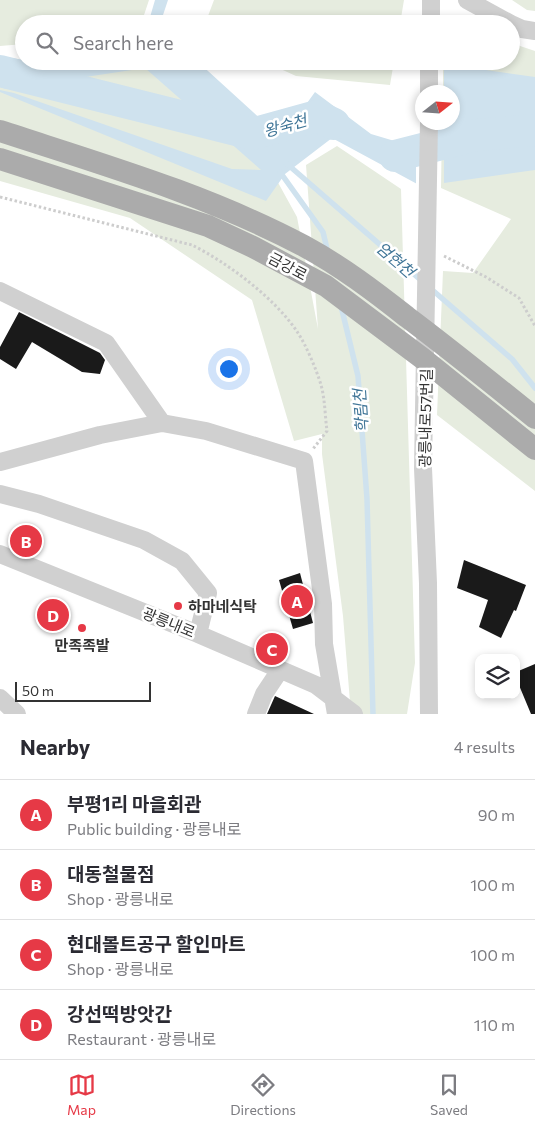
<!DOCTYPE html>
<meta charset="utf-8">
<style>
body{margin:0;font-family:Commissioner,"Noto Sans KR",sans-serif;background:#f7f7f7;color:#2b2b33}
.controls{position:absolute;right:15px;bottom:15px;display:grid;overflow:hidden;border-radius:10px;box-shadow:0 2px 8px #0003}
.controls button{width:45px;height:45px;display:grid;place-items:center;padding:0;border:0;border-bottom:1px solid #e1e1e2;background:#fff;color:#2b2b33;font:25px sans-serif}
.compass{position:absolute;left:415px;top:85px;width:45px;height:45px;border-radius:50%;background:#fff;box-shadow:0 2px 8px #0003;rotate:73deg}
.scale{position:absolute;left:15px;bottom:12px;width:136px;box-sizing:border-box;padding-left:5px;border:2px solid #333;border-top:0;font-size:14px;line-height:18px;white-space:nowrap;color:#333;-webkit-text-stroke:4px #fff;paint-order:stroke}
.you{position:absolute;left:228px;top:368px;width:18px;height:18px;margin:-12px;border:4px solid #fff;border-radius:50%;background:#1a73e8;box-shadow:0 0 0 8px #1a73e833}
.badge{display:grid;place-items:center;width:32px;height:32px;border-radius:50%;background:#e63946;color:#fff;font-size:16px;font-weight:700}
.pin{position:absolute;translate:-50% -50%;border:2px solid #fff;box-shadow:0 1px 5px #0006}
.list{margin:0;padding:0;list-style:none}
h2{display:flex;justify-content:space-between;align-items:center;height:65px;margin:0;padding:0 20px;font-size:21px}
h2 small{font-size:16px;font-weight:400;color:#7c7c81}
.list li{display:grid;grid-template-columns:32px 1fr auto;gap:15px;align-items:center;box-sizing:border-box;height:70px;padding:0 20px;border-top:1px solid #e1e1e2}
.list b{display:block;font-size:19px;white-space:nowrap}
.list p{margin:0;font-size:16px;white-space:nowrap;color:#7c7c81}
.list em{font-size:16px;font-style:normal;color:#7c7c81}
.icon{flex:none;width:28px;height:28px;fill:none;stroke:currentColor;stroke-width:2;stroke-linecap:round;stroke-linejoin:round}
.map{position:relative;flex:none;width:535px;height:714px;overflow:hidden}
.search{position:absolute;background:#fff;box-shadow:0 2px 8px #0003;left:15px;right:15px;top:15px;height:55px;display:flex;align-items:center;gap:12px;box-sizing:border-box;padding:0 18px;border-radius:28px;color:#7c7c81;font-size:19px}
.sheet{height:345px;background:#fff}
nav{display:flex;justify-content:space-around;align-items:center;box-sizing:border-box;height:70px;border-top:1px solid #e1e1e2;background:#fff;font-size:14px;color:#7c7c81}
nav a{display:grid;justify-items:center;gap:2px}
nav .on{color:#e63946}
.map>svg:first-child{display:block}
.green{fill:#e6ecdf}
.water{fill:#cfe2ee}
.pier{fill:#fff}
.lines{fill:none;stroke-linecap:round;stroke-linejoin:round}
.stream{stroke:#cfe2ee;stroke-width:5.5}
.river{stroke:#cfe2ee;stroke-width:32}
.building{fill:#1a1a1a}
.path{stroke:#cdcdcd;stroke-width:3;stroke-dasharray:2.5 2.5;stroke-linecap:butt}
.minor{stroke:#d0d0d0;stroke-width:18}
.major-bridge{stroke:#ababab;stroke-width:22}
.poi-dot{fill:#e63946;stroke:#fff;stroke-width:2}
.labels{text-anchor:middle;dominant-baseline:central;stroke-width:5;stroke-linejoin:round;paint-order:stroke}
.street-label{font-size:15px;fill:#333;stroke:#fff}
.poi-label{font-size:15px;font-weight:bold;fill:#333;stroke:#fff;text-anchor:start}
.water-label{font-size:16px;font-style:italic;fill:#3f7597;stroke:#fff}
</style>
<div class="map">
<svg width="535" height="714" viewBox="0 0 535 714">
<rect width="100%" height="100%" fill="#fff"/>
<!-- green -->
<path class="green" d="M 0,0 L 149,0 L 141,24 L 24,24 L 24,44 L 0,46 Z
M 214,0 L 404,0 L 400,24 L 205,24 Z
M 512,0 L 535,0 L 535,11 L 527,10 Z
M 511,43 L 535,51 L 535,491 L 437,415 L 443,271 L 473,273 L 511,219 L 441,188 L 442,123 L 452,122 L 452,92 L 443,92 L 443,61 L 511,61 Z
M 128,61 L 152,61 L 270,168 L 297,217 L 318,329 L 306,165 L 337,146 L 401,189 L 415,663 L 407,714 L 351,714 L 343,616 L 322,454 L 322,434 L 294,441 L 252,300 L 130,218 L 0,181 L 0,68 L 46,77 Z
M 263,61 L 394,61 L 390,85 L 296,76 Z"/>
<!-- water -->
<path class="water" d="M 155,0 L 168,0 L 160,24 L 148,24 Z
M 0,56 L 35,62 L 110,61 L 95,70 L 120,61 L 197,61 L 264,122 L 289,128 L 315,92 L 371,134 L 418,148 L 419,185 L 332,138 L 285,174 L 266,201 L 0,92 L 0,90 L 14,93 L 232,169 L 261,170 L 145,68 L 6,89 L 0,87 Z
M 444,64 L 535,77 L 535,170 L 444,183 L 444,123 L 452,122 L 452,92 L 444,92 Z"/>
<!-- pier -->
<path class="pier" d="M 416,145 L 420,147 L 420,187 L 416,186 Z"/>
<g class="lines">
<!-- stream -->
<path class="stream" d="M 286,163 L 423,282
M 280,172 L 323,232 L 328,253
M 430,288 L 512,359 L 535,388
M 341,306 L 358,376 L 367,499 L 373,714"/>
<!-- river -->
<path class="river" d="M 0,71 L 252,134 L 317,116 L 334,124
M 395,156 L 477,135 L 535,130"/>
</g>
<!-- building -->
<path class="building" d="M 19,312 L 100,353 L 105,360 L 100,374 L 82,372 L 32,342 L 16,369 L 0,359 L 0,347 Z
M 464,560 L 526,585 L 516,611 L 514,610 L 501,638 L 479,627 L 488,600 L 457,588 Z
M 300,573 L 313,623 L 293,629 L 279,580 Z
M 535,664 L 535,714 L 531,714 L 516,678 L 516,672 Z
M 275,696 L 314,714 L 267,714 Z"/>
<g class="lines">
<!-- path -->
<path class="path" d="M 0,197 L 192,245 C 228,263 276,299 298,333 C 306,345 317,371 321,385 C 325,399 325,416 327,431 L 313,449
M 444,256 L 486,277 L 519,298 L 535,326"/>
<!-- minor -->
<path class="minor" d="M 467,0 L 511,24
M 431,24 L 431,0
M 511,24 L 522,29 L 535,31
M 429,92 L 429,61
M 429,122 L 423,468 L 428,583 L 429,714
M 0,291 L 106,343 L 162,423
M 0,462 L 100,435 L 162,423 L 206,431 L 304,461 L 323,604 L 324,644 L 336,714
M 0,494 L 39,504 L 144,540 L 182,561 L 208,593 L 198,634
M 0,554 L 198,634 L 316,685 L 354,714
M 0,698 L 17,714
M 256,714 L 264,694 L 280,670"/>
<!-- major-bridge -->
<path class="major-bridge" d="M 0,131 C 104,165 208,195 304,246 C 341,266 374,291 407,317 C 451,350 493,384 535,418
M 0,159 L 208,226 L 253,247 L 326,286 L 422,358 L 535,449"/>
</g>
<!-- markers -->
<g class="poi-dot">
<circle cx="178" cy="606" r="5"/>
<circle cx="82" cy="628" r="5"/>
</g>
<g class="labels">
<!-- street labels -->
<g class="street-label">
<text transform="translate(288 266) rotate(28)">금강로</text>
<text transform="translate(425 418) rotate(-89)">광릉내로57번길</text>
<text transform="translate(169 622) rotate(22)">광릉내로</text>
</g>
<!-- poi labels -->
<g class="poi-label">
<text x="188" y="606">하마네식탁</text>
<text x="82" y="645" text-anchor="middle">만족족발</text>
</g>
<!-- water labels -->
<g class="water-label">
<text transform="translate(285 125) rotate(-16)">왕숙천</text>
<text transform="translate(396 259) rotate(41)">엄현천</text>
<text transform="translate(360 411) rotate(-94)">학림천</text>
</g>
</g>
</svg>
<div class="controls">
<button><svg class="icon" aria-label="layers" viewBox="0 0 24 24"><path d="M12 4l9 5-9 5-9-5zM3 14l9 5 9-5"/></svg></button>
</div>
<svg class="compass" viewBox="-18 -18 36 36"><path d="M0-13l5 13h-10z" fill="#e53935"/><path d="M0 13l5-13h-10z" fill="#7c7c81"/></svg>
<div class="scale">50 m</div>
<div class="you"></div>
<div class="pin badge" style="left:297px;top:601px">A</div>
<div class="pin badge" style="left:26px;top:541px">B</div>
<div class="pin badge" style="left:272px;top:649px">C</div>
<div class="pin badge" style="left:53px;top:615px">D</div>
<div class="search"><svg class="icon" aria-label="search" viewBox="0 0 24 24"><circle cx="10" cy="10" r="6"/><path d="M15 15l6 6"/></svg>Search here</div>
</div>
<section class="sheet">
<h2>Nearby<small>4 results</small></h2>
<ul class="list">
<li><span class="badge">A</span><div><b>부평1리 마을회관</b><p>Public building · 광릉내로</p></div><em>90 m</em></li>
<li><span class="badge">B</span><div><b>대동철물점</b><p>Shop · 광릉내로</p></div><em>100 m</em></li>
<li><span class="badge">C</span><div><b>현대볼트공구 할인마트</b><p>Shop · 광릉내로</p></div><em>100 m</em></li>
<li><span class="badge">D</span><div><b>강선떡방앗간</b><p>Restaurant · 광릉내로</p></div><em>110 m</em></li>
</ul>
</section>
<nav>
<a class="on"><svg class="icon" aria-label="map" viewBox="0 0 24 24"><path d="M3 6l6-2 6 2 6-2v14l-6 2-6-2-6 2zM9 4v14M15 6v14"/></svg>Map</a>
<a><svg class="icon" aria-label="directions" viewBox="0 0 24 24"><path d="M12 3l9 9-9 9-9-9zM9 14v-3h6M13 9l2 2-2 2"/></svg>Directions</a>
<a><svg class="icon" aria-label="saved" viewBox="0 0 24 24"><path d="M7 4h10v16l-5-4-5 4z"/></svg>Saved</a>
</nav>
